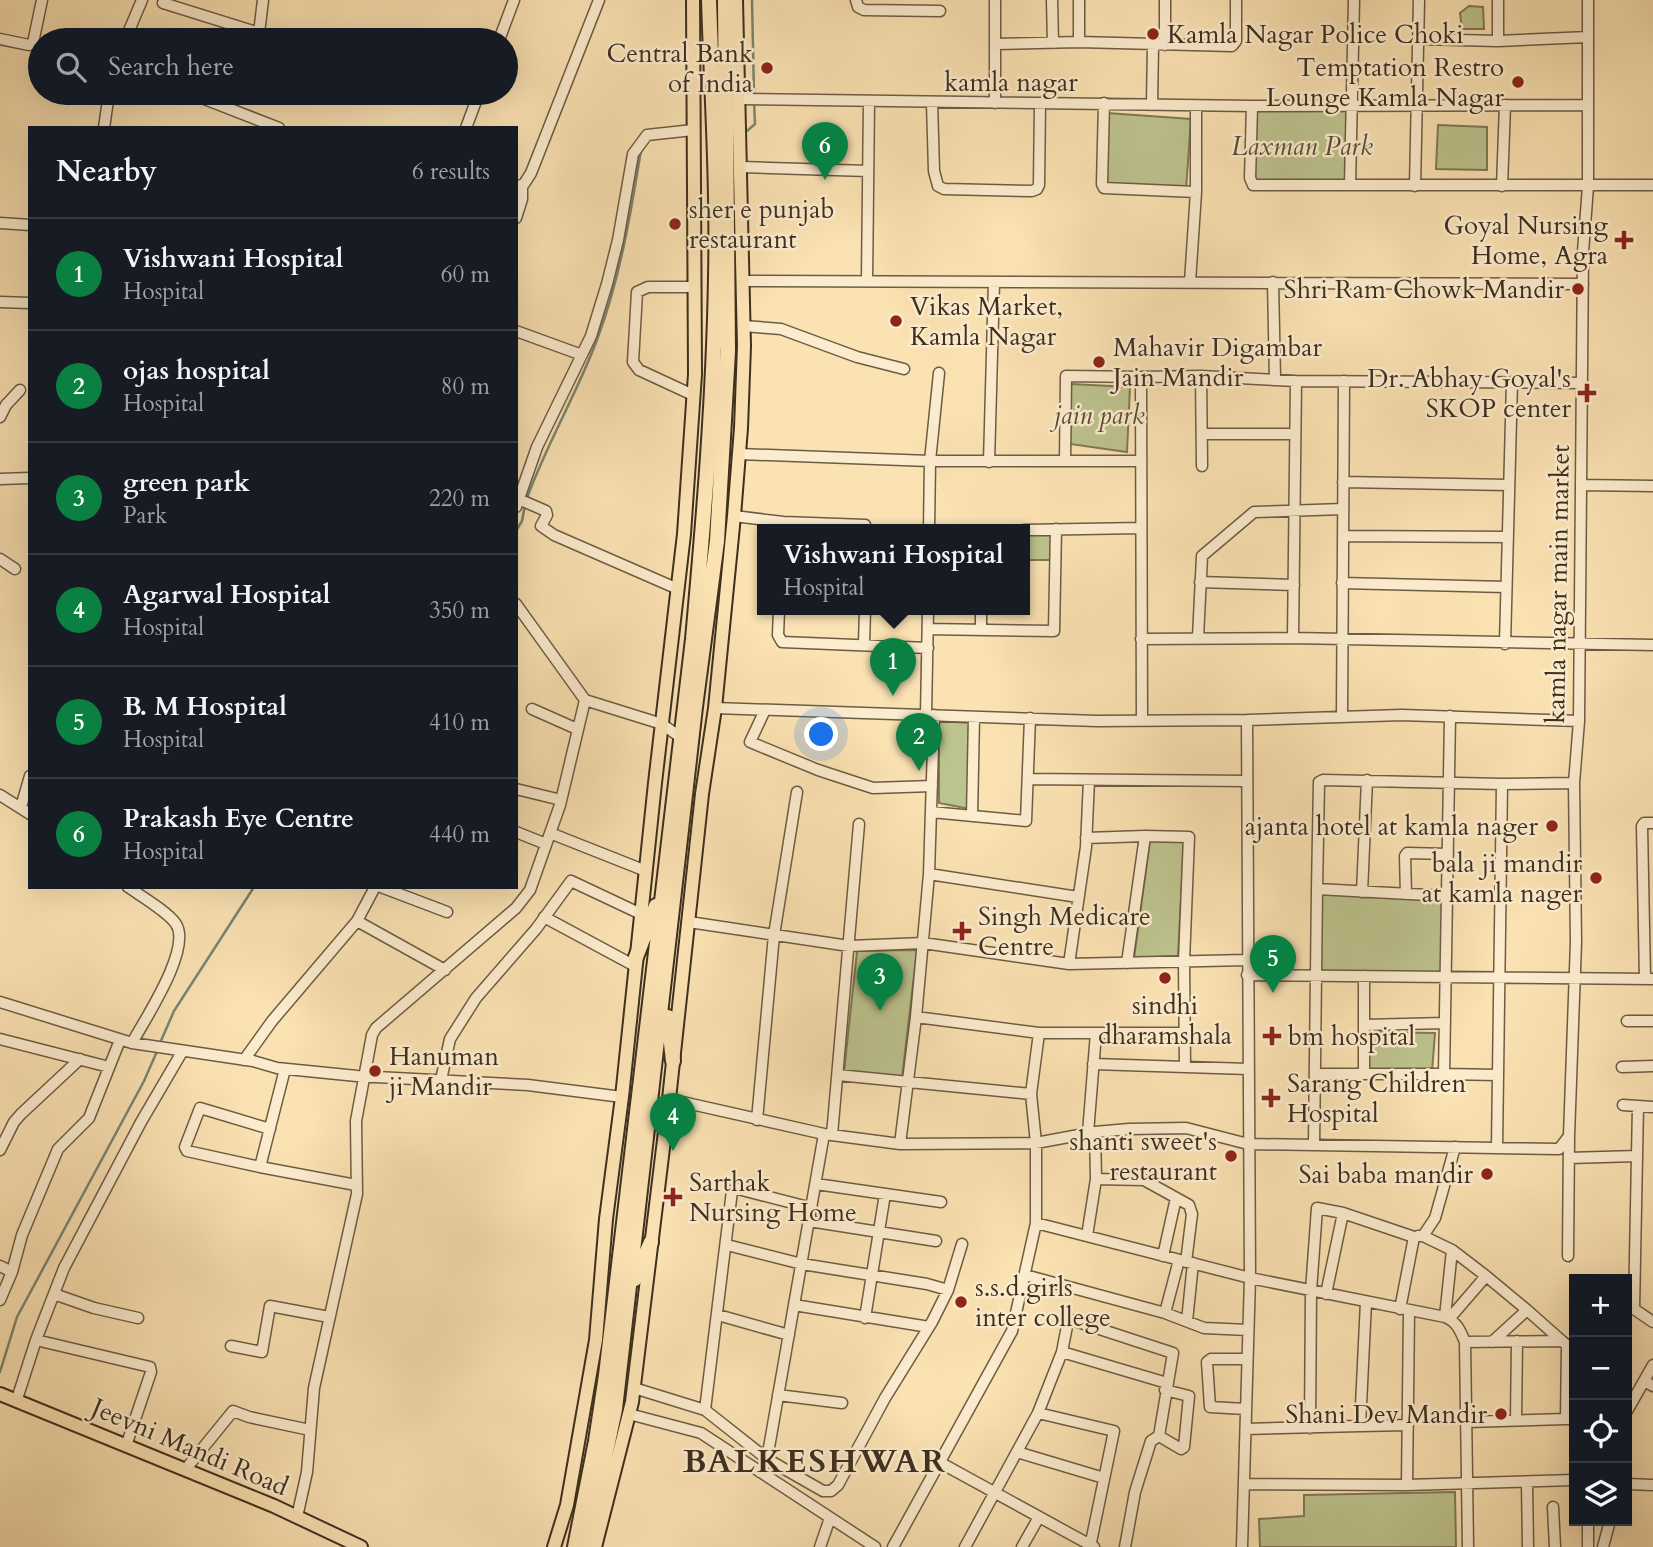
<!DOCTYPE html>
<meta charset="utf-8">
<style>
body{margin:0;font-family:Cardo,serif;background:#242831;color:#f1f3f6}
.controls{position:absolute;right:21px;bottom:21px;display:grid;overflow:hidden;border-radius:0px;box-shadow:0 7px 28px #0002}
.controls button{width:63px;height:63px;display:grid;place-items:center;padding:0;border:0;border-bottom:2px solid #363941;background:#171b24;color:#f1f3f6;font:35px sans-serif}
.you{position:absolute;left:822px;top:735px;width:24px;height:24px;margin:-18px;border:5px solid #fff;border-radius:50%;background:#1a73e8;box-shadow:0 0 0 10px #1a73e833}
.badge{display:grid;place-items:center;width:46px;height:46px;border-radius:50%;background:#0b8043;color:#fff;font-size:23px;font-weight:700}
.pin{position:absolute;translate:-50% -58px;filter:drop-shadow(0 2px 4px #0008)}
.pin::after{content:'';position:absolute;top:37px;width:24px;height:21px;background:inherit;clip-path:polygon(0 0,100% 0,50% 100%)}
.popup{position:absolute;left:757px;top:524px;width:273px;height:91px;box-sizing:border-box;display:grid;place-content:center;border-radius:0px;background:#171b24;filter:drop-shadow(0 2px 5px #0005);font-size:23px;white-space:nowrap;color:#9ea1a6}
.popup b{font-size:26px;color:#f1f3f6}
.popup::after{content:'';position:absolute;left:50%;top:100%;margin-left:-14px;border:14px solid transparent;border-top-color:#171b24}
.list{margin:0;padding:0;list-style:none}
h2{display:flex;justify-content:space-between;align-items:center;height:91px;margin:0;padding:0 28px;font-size:30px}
h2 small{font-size:23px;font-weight:400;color:#9ea1a6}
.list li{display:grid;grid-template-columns:46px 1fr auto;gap:21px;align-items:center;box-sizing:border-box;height:112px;padding:0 28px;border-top:2px solid #363941}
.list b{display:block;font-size:26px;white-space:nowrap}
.list p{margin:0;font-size:23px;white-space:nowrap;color:#9ea1a6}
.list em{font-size:23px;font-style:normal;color:#9ea1a6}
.icon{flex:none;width:38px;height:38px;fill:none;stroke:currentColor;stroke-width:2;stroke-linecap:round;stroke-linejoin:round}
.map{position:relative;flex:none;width:1653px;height:1547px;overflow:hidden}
.search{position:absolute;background:#171b24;box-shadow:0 7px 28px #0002;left:28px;top:28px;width:490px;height:77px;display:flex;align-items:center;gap:18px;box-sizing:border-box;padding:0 24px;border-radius:38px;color:#9ea1a6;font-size:26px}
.panel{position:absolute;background:#171b24;box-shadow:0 7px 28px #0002;left:28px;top:126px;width:490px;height:763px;border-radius:0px}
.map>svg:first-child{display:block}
.green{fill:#bdc38e;stroke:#7e7956;stroke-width:2}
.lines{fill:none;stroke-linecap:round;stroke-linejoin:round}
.stream{stroke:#788571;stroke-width:2.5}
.minor-casing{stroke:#6d5c43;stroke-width:13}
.major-casing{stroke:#3e2f1e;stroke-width:16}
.highway-casing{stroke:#3e2f1e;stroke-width:18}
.minor{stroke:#fcecce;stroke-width:10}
.major{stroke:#fbe2b3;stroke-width:12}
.highway{stroke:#fbe2b3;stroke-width:14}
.poi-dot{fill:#8f2418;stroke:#fcecce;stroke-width:2.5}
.labels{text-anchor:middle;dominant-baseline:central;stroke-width:5;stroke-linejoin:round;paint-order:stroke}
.poi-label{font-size:26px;fill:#3e2f1e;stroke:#fcecce;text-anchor:start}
.street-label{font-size:26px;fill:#3e2f1e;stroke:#fcecce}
.park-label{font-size:26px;font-style:italic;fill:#574d34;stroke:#fcecce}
.district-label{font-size:33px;font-weight:bold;letter-spacing:2px;fill:#3e2f1e;stroke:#fcecce}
</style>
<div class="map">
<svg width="1653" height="1547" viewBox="0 0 1653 1547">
<rect width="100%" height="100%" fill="#fbe2b3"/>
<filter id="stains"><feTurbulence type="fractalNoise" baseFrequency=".00286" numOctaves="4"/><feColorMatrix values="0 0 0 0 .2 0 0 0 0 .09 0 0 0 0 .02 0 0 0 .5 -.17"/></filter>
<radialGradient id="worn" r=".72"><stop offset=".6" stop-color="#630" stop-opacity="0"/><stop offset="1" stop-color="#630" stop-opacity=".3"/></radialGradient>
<!-- green -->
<path class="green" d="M 1469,6 L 1483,7 L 1484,29 L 1462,29 L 1460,13 Z
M 1252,106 L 1352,107 L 1350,185 L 1253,185 Z
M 1107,113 L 1191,119 L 1186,190 L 1104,185 Z
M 1438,125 L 1487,127 L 1487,170 L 1436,169 Z
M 1071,384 L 1130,387 L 1127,452 L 1070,444 Z
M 1056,529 L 1056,560 L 1024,560 L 1024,530 Z
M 939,721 L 970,723 L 970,809 L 939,803 Z
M 1150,840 L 1184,842 L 1178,956 L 1134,958 Z
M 1321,892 L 1444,899 L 1442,973 L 1321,972 Z
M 917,950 L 902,1078 L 844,1072 L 857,951 Z
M 1369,1032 L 1435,1033 L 1432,1072 L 1368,1071 Z
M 1455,1492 L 1456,1547 L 1260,1547 L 1259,1519 L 1304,1516 L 1304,1495 Z"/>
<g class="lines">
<!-- stream -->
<path class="stream" d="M 752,0 L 754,95
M 747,131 L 755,124 L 754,101
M 527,498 C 547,443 578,392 598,337 C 620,278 631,212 641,150
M 516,531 L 522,521 L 525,505
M 160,1043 L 174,1011 L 254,887
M 0,1372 L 17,1317 L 144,1081 L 158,1049"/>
<defs>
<path id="minor" d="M 856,0 L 858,7 L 864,10 L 940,11
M 1052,0 L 1053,43
M 163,3 L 259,33 L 263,0
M 0,39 L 29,45 L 33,43 L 42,0
M 1419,39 L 1498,41 L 1588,37
M 125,40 L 142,0
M 499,40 L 514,0
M 1498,41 L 1498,0
M 1079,42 L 1079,0
M 995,44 L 1079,42 L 1232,46 L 1236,41 L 1236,0
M 1165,45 L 1165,0
M 189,93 L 279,128
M 739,99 L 1252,106 L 1588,105
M 932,103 L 934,171 L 938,186 L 944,189 L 1032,191 L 1037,189 L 1039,185 L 1040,103
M 995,103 L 995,0
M 1104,103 L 1102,184 L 1104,188 L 1196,192
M 1152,105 L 1153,45
M 1252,106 L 1250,178 L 1253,185 L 1653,185
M 104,128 L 109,93
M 466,128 L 479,93
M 742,167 L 868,171
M 1350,185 L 1354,0
M 1415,186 L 1419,0
M 1502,186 L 1505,105
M 516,187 L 524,184 L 531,173 L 599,0
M 516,218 L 522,199 L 522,185
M 0,223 L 30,225
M 744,281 L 1583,284
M 867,281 L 869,101
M 1190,282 L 1196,192 L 1196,106
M 1273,282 L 1275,379
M 0,302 L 30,303
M 744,326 L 781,329 L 857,357 L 904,369
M 516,331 L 582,355
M 1201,376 L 1202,466
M 1141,377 L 1201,376 L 1296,381 L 1582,383
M 693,395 L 639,370 L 633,362 L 637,292 L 648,287 L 694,287
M 0,417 L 6,405 L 20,390
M 1202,434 L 1295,434
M 739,454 L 930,461 L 1140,461
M 1065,461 L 1066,376 L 1141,377 L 1142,720
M 989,462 L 994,282
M 0,479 L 30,478
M 1343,482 L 1509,485
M 1581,485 L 1653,486
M 516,498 L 546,511 L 547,515 L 541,526 L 554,535 L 678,589
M 516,507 L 537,447 L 591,336 L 607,284 L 618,240 L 633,154 L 647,135 L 693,130
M 734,516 L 783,522 L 865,525 L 867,530
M 929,530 L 930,461 L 939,373
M 1024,530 L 1141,528
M 1343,536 L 1508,537
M 0,559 L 15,569
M 1200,582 L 1294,585
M 1342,583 L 1506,587
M 516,604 L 585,700 L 662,724 L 680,737
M 779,610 L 778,635 L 782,642 L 928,648
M 928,629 L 1054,631 L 1056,529
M 981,629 L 981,610
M 1198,638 L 1202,556 L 1254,512 L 1343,509
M 1293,638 L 1296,381
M 1141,639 L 1293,638 L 1653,645
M 864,644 L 865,610
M 1505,644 L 1512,382
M 715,708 L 1097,721 L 1247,720 L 1402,715 L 1579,721
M 532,709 L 577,729
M 765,710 L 750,742 L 818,770 L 873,788 L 932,786
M 926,715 L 928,610
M 1450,716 L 1444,1074 L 1498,1075
M 1342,717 L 1344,381
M 1028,779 L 1246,781
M 516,789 L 561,800
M 0,795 L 30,814
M 21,807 L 30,776
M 931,812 L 1026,821 L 1030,718
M 972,816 L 974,717
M 516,832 L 546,844
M 550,833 L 646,871
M 1086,838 L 1145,836
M 929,874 L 1078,897
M 128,887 C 141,896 168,912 176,924 C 192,949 145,1019 132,1043
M 381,887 L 447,912
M 1362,892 L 1367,780
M 1406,894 L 1405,856 L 1407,853 L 1448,854
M 1447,896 L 1317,889 L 1319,782 L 1323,780 L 1502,784
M 544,917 L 635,966
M 357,921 L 445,970
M 689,922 L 849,946 L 923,943 L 1069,964 L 1247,960
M 1127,963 L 1145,836 L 1189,837 L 1184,961 L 1185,1067
M 1069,964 L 1086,847 L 1089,780
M 1247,975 L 1653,979
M 1364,976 L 1364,1074 L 1444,1074
M 1645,979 L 1642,826 L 1644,823 L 1653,823
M 0,1002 L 132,1043 L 253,1061 L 277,1068 L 357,1076 L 528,1085 L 622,1097
M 1627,1021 L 1653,1021
M 1364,1025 L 1445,1023
M 1039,1033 L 1096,1033
M 0,1039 L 109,1067
M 244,1060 L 272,1021 L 357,921 L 375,887
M 1093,1064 L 1248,1069
M 1622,1067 L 1653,1066
M 285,1069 L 260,1167 L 356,1185
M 1316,1074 L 1364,1074
M 838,1075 L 1031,1094
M 441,1080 L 450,1039 L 476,998 L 536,929 L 571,881 L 641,914
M 669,1099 L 824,1134 L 900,1144 L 1036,1143 L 1095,1132 L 1129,1129 L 1186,1128 L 1248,1144 L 1559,1149 L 1569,1136 L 1576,942 L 1574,783 L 1579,721 L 1583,252 L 1588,186 L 1588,0
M 1623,1105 L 1653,1107
M 1638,1106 L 1634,1309 L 1653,1322
M 757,1120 L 774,935 L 797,792
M 1088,1133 L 1096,1033 L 1184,1033
M 832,1135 L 859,824
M 900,1144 L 916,1017 L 929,874 L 934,715
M 1314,1145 L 1317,889
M 1497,1148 L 1502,784 L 1574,783
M 0,1150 L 14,1122 L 21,1114 L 80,1059
M 1569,1158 L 1637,1156
M 260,1167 L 187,1151 L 185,1147 L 200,1108 L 270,1129
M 1096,1179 L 1144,1180 L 1189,1205 L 1192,1214 L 1186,1262
M 816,1184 L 941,1202
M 1343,1213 L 1414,1237 L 1400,1309
M 809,1221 L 936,1241
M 1036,1223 L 1250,1278 L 1445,1317 C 1457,1322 1460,1330 1465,1342 L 1468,1547
M 1087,1236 L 1096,1179 L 1095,1132
M 1418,1236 L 1423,1236 L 1452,1250
M 1423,1236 L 1435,1218 L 1455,1147
M 727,1245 L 802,1264 L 927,1284 L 948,1290
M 1163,1256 L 1176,1198
M 1568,1256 L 1569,1136
M 0,1266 L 12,1272
M 1025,1275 L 1165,1313 L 1204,1328 L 1248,1330
M 54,1294 L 94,1308 L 138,1318
M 0,1300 L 12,1272 L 22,1235 L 58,1149 L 89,1118 L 120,1040
M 1366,1302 L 1360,1426 L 1408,1425
M 794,1305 L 929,1327
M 1409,1311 L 1407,1485 L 1574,1480
M 1165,1313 L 1179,1260
M 718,1315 L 789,1335
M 1445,1317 L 1452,1250 L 1486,1276
M 865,1318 L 885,1194
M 1449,1319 L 1486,1276 L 1527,1310
M 1187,1321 L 1193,1263
M 36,1340 L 64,1268 L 141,1122 L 182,1052
M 1465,1342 L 1562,1341 L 1574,1351
M 1492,1342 L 1527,1310 L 1562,1341
M 1567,1345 L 1566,1419 L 1574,1419
M 231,1346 L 262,1352 L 270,1306 L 329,1317
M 1062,1352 L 1068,1321 L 1072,1320 L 1173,1353 L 1159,1436 L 1151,1441 L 1135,1492 L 1125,1547
M 1644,1381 L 1653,1386
M 634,1388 L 705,1410 L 767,1459 L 823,1491 L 831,1491 L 838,1485 L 885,1398 L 932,1322 L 948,1290 L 962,1244
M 778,1395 L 842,1403
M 17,1399 L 36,1340 L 150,1367 L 151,1372 L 126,1446
M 1246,1409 L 1210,1407 L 1207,1362 L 1211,1359 L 1247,1359
M 705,1410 L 732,1191 L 738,1189 L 812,1208
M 1627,1411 L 1653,1365
M 1038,1413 L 1062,1352 L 1167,1383
M 629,1414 L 701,1433 L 875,1547
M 1516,1420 L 1517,1341
M 1466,1422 L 1566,1419
M 1310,1428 L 1311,1291 L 1317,1208 L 1343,1213 L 1326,1294
M 1246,1429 L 1360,1426
M 1159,1436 L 1181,1449 L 1184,1447 L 1189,1396 L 1165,1390
M 1017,1452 L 1104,1478
M 939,1462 L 1094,1547
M 185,1470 L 233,1411 L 249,1417 L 310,1430
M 760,1472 L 767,1459 L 824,1134
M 1527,1482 L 1528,1547
M 1244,1484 L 1407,1485
M 1627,1484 L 1653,1485
M 1553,1507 L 1555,1547
M 297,1517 L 307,1472 L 314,1388 L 357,1194 L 356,1121 L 372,1035 L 376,1028 L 516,908 L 530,890 L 560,805 L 585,700
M 820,1547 L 830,1518
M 893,1547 L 1012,1331 L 1036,1223 L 1036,1143 L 1031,1094 L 1039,1033 L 916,1017
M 965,1547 L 1038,1413 L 1114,1431 L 1090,1547
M 1022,1547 L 1039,1517
M 1242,1547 L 1250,1278 L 1247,720
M 1588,1547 L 1588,1521
M 1603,1547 L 1610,1521"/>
<path id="major" d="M 0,1394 L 274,1506 L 361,1547
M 554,1547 L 567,1505 L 596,1340 L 606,1219 L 622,1097 L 655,783 L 684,534 L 695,374 L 693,0
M 595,1547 L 632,1402 L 669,1099 L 702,794 L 715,708 L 734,516 L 741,428 L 744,346 L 736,0"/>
<path id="highway" d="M 636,957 L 656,906
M 668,1017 L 673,1061
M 635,1279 L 651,1242
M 575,1547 L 596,1441 L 606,1375 L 693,639 C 704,518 714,398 716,277 C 718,185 712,92 709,0
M 586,1547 L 615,1409 L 695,707 L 717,541 L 728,351 L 725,0"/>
</defs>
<!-- minor casing -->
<use href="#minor" class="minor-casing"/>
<!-- major casing -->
<use href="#major" class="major-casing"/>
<!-- highway casing -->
<use href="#highway" class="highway-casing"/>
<!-- minor -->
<use href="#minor" class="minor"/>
<!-- major -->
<use href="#major" class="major"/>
<!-- highway -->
<use href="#highway" class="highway"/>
</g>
<!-- markers -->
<g class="poi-dot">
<circle cx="1153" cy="34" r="7"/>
<circle cx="767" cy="68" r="7"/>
<circle cx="1518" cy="82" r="7"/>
<circle cx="675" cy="224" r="7"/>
<path d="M1620.5 229.5h7v7h7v7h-7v7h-7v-7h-7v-7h7z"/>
<circle cx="1578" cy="289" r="7"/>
<circle cx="896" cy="321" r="7"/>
<circle cx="1099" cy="362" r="7"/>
<path d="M1583.5 382.5h7v7h7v7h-7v7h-7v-7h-7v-7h7z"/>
<circle cx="1552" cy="826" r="7"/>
<circle cx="1596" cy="878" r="7"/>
<path d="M958.5 920.5h7v7h7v7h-7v7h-7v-7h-7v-7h7z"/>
<circle cx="1165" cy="978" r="7"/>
<path d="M1268.5 1025.5h7v7h7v7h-7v7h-7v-7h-7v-7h7z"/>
<circle cx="375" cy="1071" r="7"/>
<path d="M1267.5 1087.5h7v7h7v7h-7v7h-7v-7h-7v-7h7z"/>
<circle cx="1231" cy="1156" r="7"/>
<circle cx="1487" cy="1174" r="7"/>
<path d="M669.5 1186.5h7v7h7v7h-7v7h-7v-7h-7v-7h7z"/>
<circle cx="961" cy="1302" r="7"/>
<circle cx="1501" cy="1414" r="7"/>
</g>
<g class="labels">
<!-- poi labels -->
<g class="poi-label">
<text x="1167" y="34">Kamla Nagar Police Choki</text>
<text x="753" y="53" text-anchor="end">Central Bank<tspan x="753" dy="30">of India</tspan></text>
<text x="1504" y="67" text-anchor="end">Temptation Restro<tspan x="1504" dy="30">Lounge Kamla Nagar</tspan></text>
<text x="689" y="209">sher e punjab<tspan x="689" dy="30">restaurant</tspan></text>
<text x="1608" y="225" text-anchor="end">Goyal Nursing<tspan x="1608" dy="30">Home, Agra</tspan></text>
<text x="1564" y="289" text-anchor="end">Shri Ram Chowk Mandir</text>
<text x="910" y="306">Vikas Market,<tspan x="910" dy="30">Kamla Nagar</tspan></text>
<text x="1113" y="347">Mahavir Digambar<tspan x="1113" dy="30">Jain Mandir</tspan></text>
<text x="1571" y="378" text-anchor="end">Dr. Abhay Goyal's<tspan x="1571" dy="30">SKOP center</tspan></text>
<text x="1538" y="826" text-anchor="end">ajanta hotel at kamla nager</text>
<text x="1582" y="863" text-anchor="end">bala ji mandir<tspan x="1582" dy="30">at kamla nager</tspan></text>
<text x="978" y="916">Singh Medicare<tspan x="978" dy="30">Centre</tspan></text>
<text x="1165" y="1005" text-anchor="middle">sindhi<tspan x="1165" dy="30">dharamshala</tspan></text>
<text x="1288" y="1036">bm hospital</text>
<text x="389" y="1056">Hanuman<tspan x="389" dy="30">ji Mandir</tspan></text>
<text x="1287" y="1083">Sarang Children<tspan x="1287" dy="30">Hospital</tspan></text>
<text x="1217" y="1141" text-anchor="end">shanti sweet's<tspan x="1217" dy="30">restaurant</tspan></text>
<text x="1473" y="1174" text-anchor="end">Sai baba mandir</text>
<text x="689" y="1182">Sarthak<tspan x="689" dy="30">Nursing Home</tspan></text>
<text x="975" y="1287">s.s.d.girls<tspan x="975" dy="30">inter college</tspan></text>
<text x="1487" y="1414" text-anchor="end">Shani Dev Mandir</text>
</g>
<!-- street labels -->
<g class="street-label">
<text x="1011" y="82">kamla nagar</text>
<text transform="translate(1558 584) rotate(-89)">kamla nagar main market</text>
<text transform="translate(190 1447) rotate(23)">Jeevni Mandi Road</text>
</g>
<!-- park labels -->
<g class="park-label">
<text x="1302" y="146">Laxman Park</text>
<text x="1099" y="415">jain park</text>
</g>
<!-- district labels -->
<g class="district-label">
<text x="815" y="1461">BALKESHWAR</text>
</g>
</g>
<rect width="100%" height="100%" filter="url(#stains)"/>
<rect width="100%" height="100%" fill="url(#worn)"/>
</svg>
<div class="controls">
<button>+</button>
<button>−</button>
<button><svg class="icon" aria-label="locate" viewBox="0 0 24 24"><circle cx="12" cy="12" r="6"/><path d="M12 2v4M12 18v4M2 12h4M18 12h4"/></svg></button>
<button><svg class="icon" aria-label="layers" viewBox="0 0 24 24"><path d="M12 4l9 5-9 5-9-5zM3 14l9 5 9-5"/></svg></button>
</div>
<div class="you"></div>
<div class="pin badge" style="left:893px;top:696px">1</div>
<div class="popup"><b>Vishwani Hospital</b>Hospital</div>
<div class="pin badge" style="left:919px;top:771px">2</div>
<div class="pin badge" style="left:880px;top:1011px">3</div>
<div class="pin badge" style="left:673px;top:1151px">4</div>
<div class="pin badge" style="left:1273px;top:993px">5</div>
<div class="pin badge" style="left:825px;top:180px">6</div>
<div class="search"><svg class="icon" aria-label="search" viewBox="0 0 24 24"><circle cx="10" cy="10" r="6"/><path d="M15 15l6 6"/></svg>Search here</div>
<section class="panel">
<h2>Nearby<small>6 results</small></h2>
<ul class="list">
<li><span class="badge">1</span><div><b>Vishwani Hospital</b><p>Hospital</p></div><em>60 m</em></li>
<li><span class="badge">2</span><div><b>ojas hospital</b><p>Hospital</p></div><em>80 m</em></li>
<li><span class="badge">3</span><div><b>green park</b><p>Park</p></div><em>220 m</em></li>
<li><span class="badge">4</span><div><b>Agarwal Hospital</b><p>Hospital</p></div><em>350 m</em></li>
<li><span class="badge">5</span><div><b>B. M Hospital</b><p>Hospital</p></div><em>410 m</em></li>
<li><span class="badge">6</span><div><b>Prakash Eye Centre</b><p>Hospital</p></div><em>440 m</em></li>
</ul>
</section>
</div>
